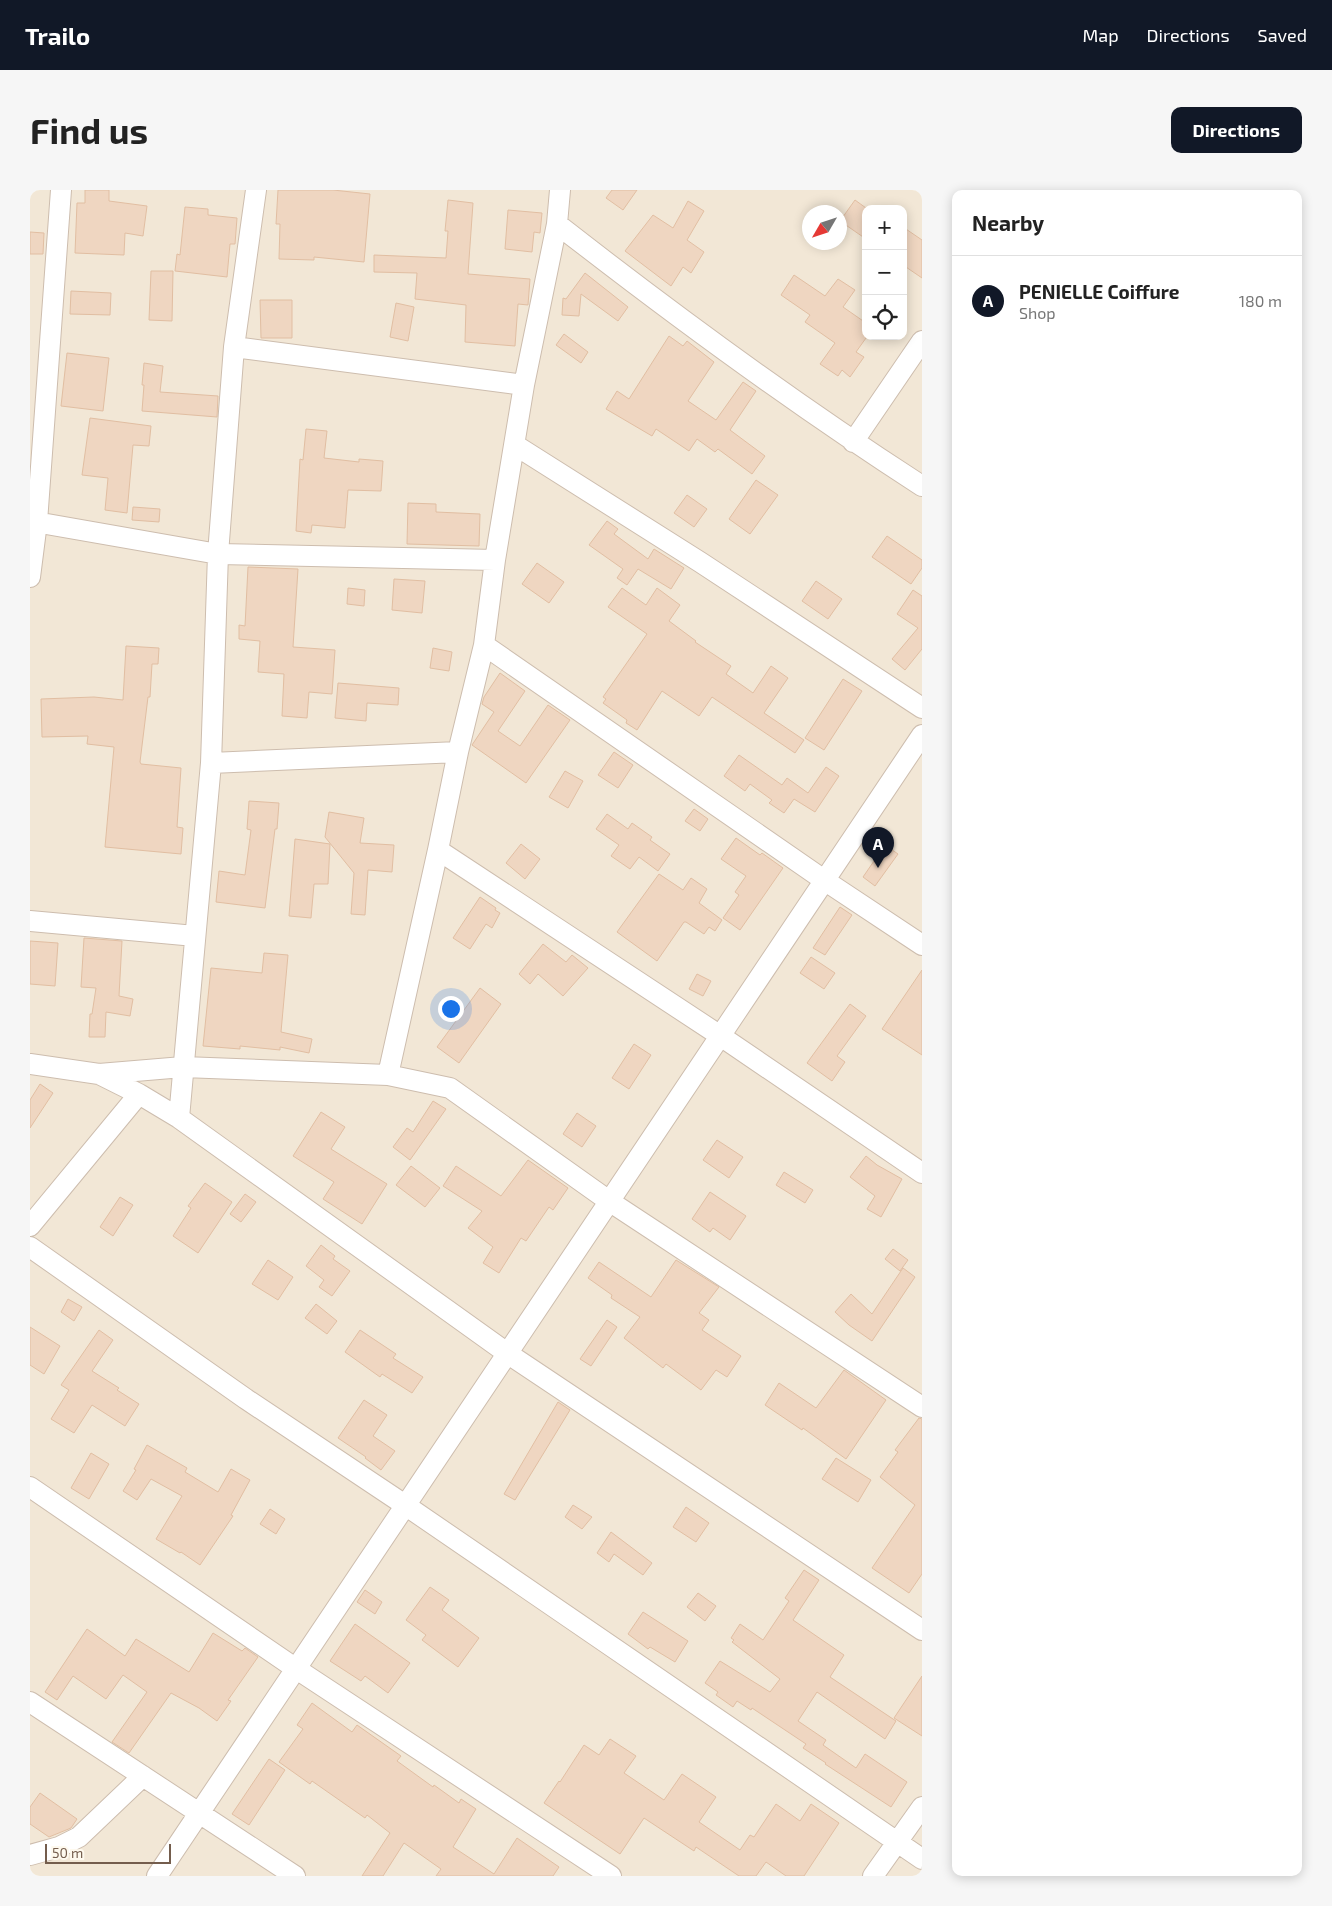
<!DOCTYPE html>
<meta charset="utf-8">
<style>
body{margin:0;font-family:"Exo 2",sans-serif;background:#f6f6f6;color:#222}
.controls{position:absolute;right:15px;top:15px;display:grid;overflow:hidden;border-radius:10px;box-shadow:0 2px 12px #0003}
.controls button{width:45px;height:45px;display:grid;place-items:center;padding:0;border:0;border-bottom:1px solid #e0e0e0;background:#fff;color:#222;font:25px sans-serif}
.compass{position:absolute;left:772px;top:15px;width:45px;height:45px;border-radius:50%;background:#fff;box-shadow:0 2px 12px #0003;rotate:231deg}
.scale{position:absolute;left:15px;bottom:12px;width:126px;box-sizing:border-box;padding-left:5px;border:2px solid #745d4d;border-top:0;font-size:14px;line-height:18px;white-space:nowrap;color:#745d4d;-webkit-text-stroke:4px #fef9ee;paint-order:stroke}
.you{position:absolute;left:420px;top:818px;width:18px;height:18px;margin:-12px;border:4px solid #fff;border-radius:50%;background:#1a73e8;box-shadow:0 0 0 8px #1a73e833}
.badge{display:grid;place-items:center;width:32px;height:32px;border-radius:50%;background:#111827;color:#fff;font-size:16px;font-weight:700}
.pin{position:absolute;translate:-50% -41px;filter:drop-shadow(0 1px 2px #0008)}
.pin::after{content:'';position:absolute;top:26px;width:18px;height:15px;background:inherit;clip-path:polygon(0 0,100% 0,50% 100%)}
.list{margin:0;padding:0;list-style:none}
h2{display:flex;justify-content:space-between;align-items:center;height:65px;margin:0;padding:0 20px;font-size:21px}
h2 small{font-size:16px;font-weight:400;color:#767676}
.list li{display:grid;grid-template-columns:32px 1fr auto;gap:15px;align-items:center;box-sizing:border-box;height:90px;padding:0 20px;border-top:1px solid #e0e0e0}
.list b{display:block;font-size:19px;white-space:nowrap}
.list p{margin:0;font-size:16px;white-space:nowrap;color:#767676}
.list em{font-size:16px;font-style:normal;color:#767676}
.icon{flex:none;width:28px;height:28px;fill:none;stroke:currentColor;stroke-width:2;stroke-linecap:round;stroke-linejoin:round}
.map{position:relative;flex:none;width:892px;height:1686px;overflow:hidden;border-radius:10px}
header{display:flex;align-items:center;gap:30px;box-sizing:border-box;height:70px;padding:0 25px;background:#111827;color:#fff}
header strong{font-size:24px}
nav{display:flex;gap:28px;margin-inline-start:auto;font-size:18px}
.intro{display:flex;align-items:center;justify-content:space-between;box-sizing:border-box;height:120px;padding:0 30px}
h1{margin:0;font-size:35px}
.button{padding:12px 22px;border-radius:10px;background:#111827;color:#fff;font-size:18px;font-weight:700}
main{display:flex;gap:30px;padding:0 30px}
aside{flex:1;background:#fff;border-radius:10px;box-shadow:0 2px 12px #0003}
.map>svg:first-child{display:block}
.residential{fill:#f2e7d6;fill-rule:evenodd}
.building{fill:#efd6c1;stroke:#e1bea2}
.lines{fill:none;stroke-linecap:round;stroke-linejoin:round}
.street-casing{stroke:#cdbdae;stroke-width:22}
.street{stroke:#fff;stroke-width:20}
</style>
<header>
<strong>Trailo</strong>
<nav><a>Map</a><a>Directions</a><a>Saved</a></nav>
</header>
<div class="intro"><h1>Find us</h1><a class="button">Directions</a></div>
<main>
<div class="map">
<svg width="892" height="1686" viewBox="0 0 892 1686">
<rect width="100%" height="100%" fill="#fbf5e8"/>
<!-- residential -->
<path class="residential" d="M 0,0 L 892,0 L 892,1686 L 0,1686 ZM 836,19 L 873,19 L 873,146 L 836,146 ZM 779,22 L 809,22 L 809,52 L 779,52 Z"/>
<!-- building -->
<path class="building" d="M 55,0 L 79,0 L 79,11 L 117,16 L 113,46 L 95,43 L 94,65 L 45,63 L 47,13 L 55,13 Z
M 248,0 L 303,0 L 340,4 L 334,72 L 284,67 L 284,70 L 249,69 L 250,34 L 246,34 Z
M 582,0 L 607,0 L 593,20 L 576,8 Z
M 418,10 L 443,13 L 438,84 L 500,89 L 498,115 L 488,114 L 485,156 L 435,152 L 436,115 L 385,109 L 387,83 L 344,82 L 344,65 L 416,68 L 418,41 L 415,41 Z
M 825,10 L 836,18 L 836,49 L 810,31 Z
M 658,11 L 674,21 L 657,50 L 674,62 L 661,83 L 653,77 L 641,96 L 595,61 L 623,25 L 643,38 Z
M 155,17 L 178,19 L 178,25 L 207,28 L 205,54 L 200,54 L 197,87 L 145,81 L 147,64 L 150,65 Z
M 478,20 L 512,23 L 510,43 L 504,42 L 502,62 L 475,59 Z
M 873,37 L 892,50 L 892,88 L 873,75 Z
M 0,42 L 14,43 L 13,64 L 0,64 Z
M 121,81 L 143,81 L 142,131 L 119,130 Z
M 555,83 L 598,117 L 588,131 L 551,104 L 549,126 L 532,125 L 533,108 L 536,109 Z
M 764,85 L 795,106 L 808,89 L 825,100 L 813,117 L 836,133 L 836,148 L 826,162 L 834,167 L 820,187 L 812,180 L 808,186 L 790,174 L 805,153 L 775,132 L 780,125 L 751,105 Z
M 41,101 L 81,103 L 80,125 L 40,124 Z
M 230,110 L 262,110 L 262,148 L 231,148 Z
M 366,113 L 384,117 L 378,151 L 360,147 Z
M 534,144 L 558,162 L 551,173 L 526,155 Z
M 639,146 L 653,156 L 657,151 L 684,172 L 658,211 L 686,230 L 713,192 L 726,201 L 700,240 L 735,266 L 722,284 L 688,259 L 685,262 L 667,249 L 659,261 L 626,239 L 622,246 L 576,219 L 587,201 L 599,209 Z
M 37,163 L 79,168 L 73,221 L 31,216 Z
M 114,173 L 133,176 L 130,202 L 188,206 L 187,227 L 112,221 L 114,195 L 112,195 Z
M 60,228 L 121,236 L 119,256 L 103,255 L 97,323 L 75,320 L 78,288 L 52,285 Z
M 276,239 L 297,241 L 294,268 L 329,272 L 329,269 L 353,271 L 351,301 L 318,300 L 315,338 L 282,335 L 281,343 L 266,341 L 270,269 L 273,270 Z
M 726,290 L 748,305 L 720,344 L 699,329 Z
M 657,305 L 677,319 L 664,337 L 644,323 Z
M 378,313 L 406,314 L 406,322 L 450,324 L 449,356 L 377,354 Z
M 103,317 L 130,319 L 129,332 L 102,330 Z
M 577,331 L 588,339 L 584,344 L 618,369 L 624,359 L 654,378 L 641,399 L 608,379 L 597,395 L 587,388 L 593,379 L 559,355 Z
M 857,346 L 892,370 L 892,378 L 881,394 L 842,367 Z
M 507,373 L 534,392 L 519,413 L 492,394 Z
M 218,377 L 268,379 L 263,457 L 305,460 L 302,504 L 279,502 L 277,528 L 252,526 L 254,484 L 228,482 L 230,451 L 209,449 L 209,435 L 215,436 Z
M 364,389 L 395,391 L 392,423 L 362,420 Z
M 786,391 L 812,409 L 798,429 L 772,411 Z
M 318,398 L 335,400 L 334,416 L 317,414 Z
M 592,398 L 616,415 L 627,398 L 650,415 L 639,431 L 666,451 L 665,452 L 701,476 L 696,484 L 723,503 L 741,476 L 758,488 L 734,523 L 774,550 L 765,563 L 682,507 L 669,526 L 632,501 L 607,540 L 596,533 L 597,530 L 573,513 L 576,509 L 573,507 L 617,444 L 578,417 Z
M 883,400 L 892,406 L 892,459 L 875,480 L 862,469 L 888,438 L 867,424 Z
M 96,456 L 129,458 L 128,474 L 122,474 L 120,507 L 118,507 L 110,572 L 111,574 L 151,578 L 147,637 L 153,638 L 151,664 L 75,657 L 84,557 L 57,554 L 58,546 L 12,547 L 11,509 L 64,507 L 93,510 Z
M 403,458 L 422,462 L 419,481 L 400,478 Z
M 470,483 L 495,501 L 468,541 L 490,556 L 518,515 L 540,530 L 496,593 L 442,555 L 464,522 L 452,514 L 454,507 Z
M 813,489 L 832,501 L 794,560 L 775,548 Z
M 308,493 L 369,498 L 368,515 L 337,513 L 336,531 L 305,528 Z
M 584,562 L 603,575 L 588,598 L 568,585 Z
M 709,565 L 752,595 L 757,588 L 778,603 L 796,577 L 809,586 L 785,622 L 764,609 L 754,623 L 739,613 L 742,610 L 720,594 L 715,601 L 694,586 Z
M 535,581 L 553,591 L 538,618 L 519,607 Z
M 219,611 L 249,613 L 247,639 L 245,639 L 235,718 L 186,712 L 189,681 L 215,685 L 221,640 L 217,639 Z
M 664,619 L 678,629 L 670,641 L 655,631 Z
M 299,622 L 334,628 L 330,653 L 364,655 L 362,682 L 338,680 L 335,725 L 321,724 L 324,683 L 295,647 Z
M 577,624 L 598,639 L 602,633 L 622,647 L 620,650 L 640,664 L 628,681 L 609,667 L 600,679 L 581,666 L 589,655 L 566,639 Z
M 706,648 L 730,665 L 732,663 L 753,678 L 710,740 L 693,728 L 709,705 L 705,702 L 716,686 L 691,669 Z
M 265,649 L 300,654 L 298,694 L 284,694 L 281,728 L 259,726 Z
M 491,654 L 510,669 L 495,689 L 476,673 Z
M 855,655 L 868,664 L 845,696 L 833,687 Z
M 629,684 L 653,700 L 661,688 L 677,699 L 669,713 L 692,730 L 685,741 L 679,737 L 674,744 L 656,732 L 654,732 L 627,771 L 587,742 Z
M 450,707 L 466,718 L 465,720 L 470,723 L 462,738 L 456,734 L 440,759 L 423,748 Z
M 810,717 L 822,725 L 795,765 L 783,758 Z
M 54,748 L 92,751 L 89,806 L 103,809 L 100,826 L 76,822 L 75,847 L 59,847 L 60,824 L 62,824 L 66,798 L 51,797 Z
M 0,751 L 28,753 L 25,796 L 0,794 Z
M 513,754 L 536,772 L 542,765 L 558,778 L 533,806 L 508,784 L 500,794 L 489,784 Z
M 234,763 L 258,765 L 251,842 L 282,849 L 279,863 L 250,857 L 250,860 L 210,856 L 210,859 L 173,856 L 181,778 L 232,783 Z
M 781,767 L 805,783 L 794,799 L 770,783 Z
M 892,780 L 892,865 L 852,839 Z
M 667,784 L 681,791 L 673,806 L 659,799 Z
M 450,798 L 471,814 L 429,873 L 407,857 Z
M 820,814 L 836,826 L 807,866 L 815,872 L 802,891 L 777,873 Z
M 604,854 L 621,865 L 599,899 L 582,888 Z
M 10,894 L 23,903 L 0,938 L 0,910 Z
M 403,911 L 416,919 L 380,970 L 363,957 L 377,938 L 383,942 Z
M 291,922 L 315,937 L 301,959 L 357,994 L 332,1034 L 293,1009 L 304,992 L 263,966 Z
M 547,923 L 566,936 L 552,957 L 533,944 Z
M 687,950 L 713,967 L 699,988 L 673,970 Z
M 836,966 L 847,975 L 872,989 L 851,1027 L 837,1019 L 845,1006 L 820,987 Z
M 498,970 L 538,998 L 523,1020 L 519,1017 L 496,1051 L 491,1048 L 469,1083 L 453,1073 L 463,1057 L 438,1038 L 452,1021 L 413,996 L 426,976 L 471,1006 Z
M 381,976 L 410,998 L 395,1017 L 366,995 Z
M 754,982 L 783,1000 L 775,1013 L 746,995 Z
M 175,993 L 202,1012 L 168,1063 L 143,1046 L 161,1018 L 158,1016 Z
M 680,1002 L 716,1026 L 700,1050 L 683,1038 L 680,1042 L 662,1029 Z
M 215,1004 L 226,1012 L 211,1032 L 200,1024 Z
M 90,1007 L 103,1015 L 83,1046 L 70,1037 Z
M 291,1055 L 305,1066 L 303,1069 L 320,1081 L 302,1106 L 289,1097 L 294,1090 L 276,1076 Z
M 863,1059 L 878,1070 L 870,1081 L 855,1069 Z
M 238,1070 L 263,1087 L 248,1110 L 222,1094 Z
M 646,1070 L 689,1097 L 669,1123 L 679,1130 L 672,1140 L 711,1166 L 697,1187 L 686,1180 L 671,1200 L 636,1174 L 633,1178 L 594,1148 L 610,1127 L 581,1108 L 582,1105 L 558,1088 L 569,1072 L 621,1107 Z
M 873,1078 L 885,1087 L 842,1151 L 819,1135 L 805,1122 L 821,1104 L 842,1124 Z
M 38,1109 L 52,1117 L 44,1131 L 31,1122 Z
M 286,1114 L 307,1131 L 297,1144 L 275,1128 Z
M 577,1130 L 587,1137 L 561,1176 L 550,1169 Z
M 0,1137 L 30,1156 L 14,1184 L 0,1175 Z
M 69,1140 L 83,1150 L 62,1181 L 89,1198 L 87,1200 L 109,1214 L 95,1236 L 62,1215 L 44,1243 L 21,1229 L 39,1200 L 31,1195 Z
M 330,1140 L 366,1164 L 363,1168 L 393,1187 L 382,1203 L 352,1184 L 350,1187 L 315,1162 Z
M 814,1180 L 856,1210 L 816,1269 L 773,1238 L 772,1240 L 735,1215 L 749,1193 L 786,1218 Z
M 334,1210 L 357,1225 L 343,1246 L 365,1261 L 351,1280 L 335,1268 L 336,1267 L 308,1248 Z
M 528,1212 L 540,1220 L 485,1310 L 474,1304 Z
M 889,1228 L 892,1229 L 892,1384 L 879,1403 L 842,1378 L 885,1315 L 850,1287 L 868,1262 L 865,1260 Z
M 117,1255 L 157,1278 L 155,1282 L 188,1302 L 201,1279 L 220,1290 L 201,1325 L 203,1326 L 170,1375 L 151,1362 L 150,1363 L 126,1349 L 152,1306 L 121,1289 L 107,1310 L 93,1301 L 106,1280 L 104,1279 Z
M 61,1263 L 79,1274 L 59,1309 L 41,1298 Z
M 806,1268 L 841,1290 L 828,1312 L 792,1289 Z
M 543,1315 L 562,1327 L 552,1339 L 535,1327 Z
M 656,1317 L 679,1333 L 666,1352 L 643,1337 Z
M 240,1319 L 255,1329 L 246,1344 L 230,1334 Z
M 581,1342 L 622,1373 L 613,1385 L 584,1364 L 579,1372 L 567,1363 Z
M 774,1380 L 789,1390 L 763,1430 L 814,1465 L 800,1487 L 866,1531 L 855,1549 L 787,1502 L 768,1531 L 796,1550 L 793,1555 L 826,1578 L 835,1564 L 877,1592 L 861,1617 L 795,1574 L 796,1573 L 773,1558 L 776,1554 L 722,1518 L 721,1520 L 707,1511 L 703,1517 L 686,1505 L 688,1502 L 675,1493 L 690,1471 L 740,1502 L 750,1489 L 702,1452 L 704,1450 L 701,1448 L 710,1434 L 733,1450 L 759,1411 L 755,1408 Z
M 400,1397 L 419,1410 L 412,1420 L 449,1448 L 428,1477 L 392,1450 L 396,1445 L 376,1430 Z
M 335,1400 L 352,1412 L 345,1424 L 327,1412 Z
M 668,1403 L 686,1416 L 675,1431 L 657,1417 Z
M 613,1422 L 658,1451 L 645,1472 L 620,1457 L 618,1459 L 598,1444 Z
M 325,1434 L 380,1473 L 358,1503 L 335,1486 L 331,1491 L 300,1471 Z
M 57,1439 L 95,1466 L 106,1449 L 159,1482 L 183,1443 L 212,1461 L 215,1458 L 228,1467 L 198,1510 L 201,1511 L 187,1531 L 169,1518 L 141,1503 L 99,1563 L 82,1552 L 117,1502 L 93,1485 L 76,1509 L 43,1486 L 27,1510 L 15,1502 Z
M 892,1486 L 892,1546 L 864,1528 Z
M 282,1513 L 322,1542 L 327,1535 L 371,1566 L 367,1571 L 403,1597 L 404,1595 L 429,1613 L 431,1609 L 446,1619 L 423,1657 L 464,1684 L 487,1648 L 529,1677 L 523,1686 L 406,1686 L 411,1679 L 374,1653 L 353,1686 L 332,1686 L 360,1643 L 337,1625 L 335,1628 L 282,1591 L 280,1594 L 249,1572 L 273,1539 L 267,1535 Z
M 580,1549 L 606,1566 L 594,1583 L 634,1610 L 652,1584 L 686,1607 L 669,1632 L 710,1660 L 720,1645 L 724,1647 L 746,1614 L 770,1631 L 781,1614 L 809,1633 L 774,1686 L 756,1686 L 736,1672 L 726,1686 L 709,1686 L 666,1657 L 664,1661 L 614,1628 L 590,1664 L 514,1613 L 529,1591 L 530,1592 L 554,1555 L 569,1565 Z
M 239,1569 L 255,1580 L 219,1635 L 202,1624 Z
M 10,1603 L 47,1629 L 41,1638 L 19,1647 L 0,1634 L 0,1617 Z"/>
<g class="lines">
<defs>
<path id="street" d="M 527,34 C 645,126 766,215 892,296
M 204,157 L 494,195
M 823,252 L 892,151
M 485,255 L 670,372 L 892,518
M 0,331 L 188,364 L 465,370
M 0,387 L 7,332 L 31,0
M 454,455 L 794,690 L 892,755
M 181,573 L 428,562
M 408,660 L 689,845 L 892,983
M 0,731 L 165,746
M 0,874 L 69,884 L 153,877 L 358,885 L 420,898 L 579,1011 L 892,1217
M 69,884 L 109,904 L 149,928 L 477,1163 L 892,1440
M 358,885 L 408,660 L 428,562 L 454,455 L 465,370 L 494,195 L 527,34 L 530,0
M 149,928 L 181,573 L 188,364 L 204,157 L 226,0
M 0,1036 L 109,904
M 0,1057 L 216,1209 L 375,1315 L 892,1669
M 0,1297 L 265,1478 L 581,1686
M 0,1512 L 265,1686
M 0,1665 L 29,1657 L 49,1647 L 113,1586
M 127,1686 L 892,545
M 843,1686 L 892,1617"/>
</defs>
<!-- street casing -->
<use href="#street" class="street-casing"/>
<!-- street -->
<use href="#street" class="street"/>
</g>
</svg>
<div class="controls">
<button>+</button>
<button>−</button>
<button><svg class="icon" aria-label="locate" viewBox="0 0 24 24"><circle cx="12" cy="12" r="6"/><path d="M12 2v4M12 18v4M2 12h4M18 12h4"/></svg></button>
</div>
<svg class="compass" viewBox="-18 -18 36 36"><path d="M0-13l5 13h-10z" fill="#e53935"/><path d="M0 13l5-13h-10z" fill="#767676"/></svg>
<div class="scale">50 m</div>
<div class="you"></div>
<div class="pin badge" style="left:848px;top:678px">A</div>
</div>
<aside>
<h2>Nearby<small></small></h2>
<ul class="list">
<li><span class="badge">A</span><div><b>PENIELLE Coiffure</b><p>Shop</p></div><em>180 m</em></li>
</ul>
</aside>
</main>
